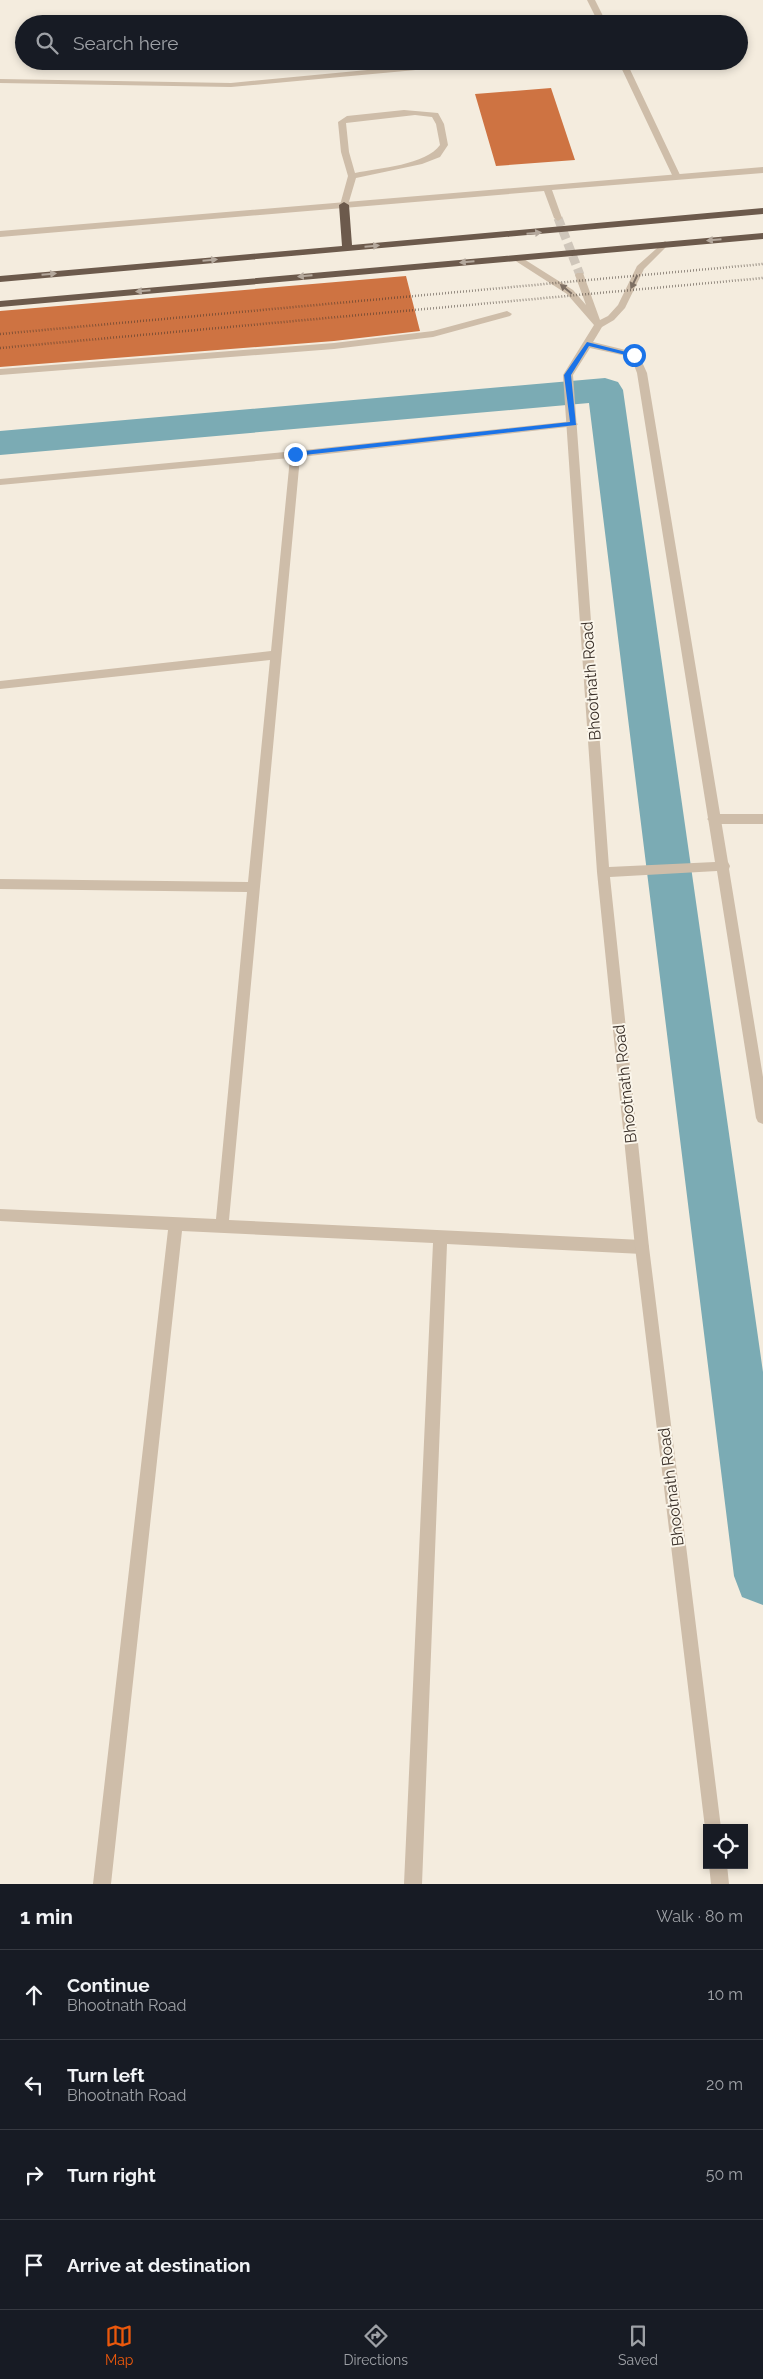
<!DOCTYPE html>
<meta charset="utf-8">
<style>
body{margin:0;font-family:Raleway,sans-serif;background:#20242c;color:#f1f3f6}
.controls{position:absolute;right:15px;bottom:15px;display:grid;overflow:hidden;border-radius:0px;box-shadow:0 2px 8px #0003}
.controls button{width:45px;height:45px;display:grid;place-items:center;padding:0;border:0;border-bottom:1px solid #363941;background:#171b24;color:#f1f3f6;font:25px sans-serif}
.stop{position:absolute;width:15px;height:15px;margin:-11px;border:4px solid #1a73e8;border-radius:50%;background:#fff}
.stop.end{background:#1a73e8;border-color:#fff;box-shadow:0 1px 5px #0008}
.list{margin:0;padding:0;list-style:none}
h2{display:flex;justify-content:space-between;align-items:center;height:65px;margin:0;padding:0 20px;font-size:21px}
h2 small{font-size:16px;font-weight:400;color:#9ea1a6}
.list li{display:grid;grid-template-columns:32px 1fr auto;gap:15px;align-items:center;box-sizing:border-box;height:90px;padding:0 20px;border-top:1px solid #363941}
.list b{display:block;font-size:19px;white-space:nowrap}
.list p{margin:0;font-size:16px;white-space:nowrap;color:#9ea1a6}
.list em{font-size:16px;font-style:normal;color:#9ea1a6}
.icon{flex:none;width:28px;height:28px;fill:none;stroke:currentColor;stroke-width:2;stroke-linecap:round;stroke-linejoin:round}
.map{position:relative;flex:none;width:763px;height:1884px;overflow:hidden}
.search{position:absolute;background:#171b24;box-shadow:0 2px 8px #0003;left:15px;right:15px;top:15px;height:55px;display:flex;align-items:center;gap:12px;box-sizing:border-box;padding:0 18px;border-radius:28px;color:#9ea1a6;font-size:19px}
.sheet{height:425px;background:#171b24}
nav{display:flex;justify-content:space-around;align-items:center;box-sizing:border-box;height:70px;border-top:1px solid #363941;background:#171b24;font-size:14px;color:#9ea1a6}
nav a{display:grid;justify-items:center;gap:2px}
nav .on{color:#ea580c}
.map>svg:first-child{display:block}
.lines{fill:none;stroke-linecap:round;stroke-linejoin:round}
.canal{fill:#7babb4;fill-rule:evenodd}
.building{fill:#ce7342}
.tertiary-tunnel{stroke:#cfc6ba;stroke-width:9;stroke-dasharray:9 4.5;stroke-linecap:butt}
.service{fill:#cebda9;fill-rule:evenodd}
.minor{fill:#cebda9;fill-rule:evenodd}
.tertiary{fill:#cebda9;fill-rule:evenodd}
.trunk{fill:#6c5a4c;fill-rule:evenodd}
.rail{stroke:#3a3029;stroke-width:2.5;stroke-dasharray:0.5 2.5;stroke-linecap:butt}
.oneway{fill:#b4a89c}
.oneway2{fill:#7d6f63}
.route{fill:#1a73e8}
.labels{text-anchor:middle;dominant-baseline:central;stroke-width:4;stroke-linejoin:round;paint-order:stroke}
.street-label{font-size:16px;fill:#3a3029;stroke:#fbf6eb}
</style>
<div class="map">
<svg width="763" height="1884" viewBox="0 0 763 1884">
<rect width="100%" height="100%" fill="#f4ecde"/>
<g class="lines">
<!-- canal -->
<path class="canal" d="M 605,378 L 618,382 L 623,390 L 763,1372 L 763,1605 L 742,1597 L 734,1576 L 589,403 L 0,455 L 0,431 Z"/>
</g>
<!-- building -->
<path class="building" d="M 551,88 L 575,160 L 496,166 L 475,94 Z
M 406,276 L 420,331 L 334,341 L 0,367 L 0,311 Z"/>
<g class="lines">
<!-- tertiary-tunnel -->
<path class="tertiary-tunnel" d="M 558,218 L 580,275"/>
<!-- service -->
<path class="service" d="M 404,110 L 438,113 L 444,124 L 448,145 L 440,157 L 422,164 L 356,178 L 348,205 L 341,207 L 340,205 L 348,176 L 341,152 L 338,122 L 347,116 ZM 415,115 L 432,117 L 436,124 L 440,145 C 426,165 379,168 355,173 L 349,152 L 346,123 Z"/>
<!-- minor -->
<path class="minor" d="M 587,0 L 595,0 L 607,24 L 599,24 Z
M 462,61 L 495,61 L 491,63 L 231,87 L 0,83 L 0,79 L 231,83 Z
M 618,61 L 626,61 L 681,177 L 680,179 L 673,177 Z
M 507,311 L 512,314 L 510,316 L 433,337 L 334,349 L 0,375 L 0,369 L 334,343 L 433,331 Z
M 573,421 L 578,424 L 576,426 L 300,457 L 229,1220 L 642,1240 L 647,1242 L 649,1247 L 647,1252 L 642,1254 L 447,1244 L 422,1884 L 404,1884 L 433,1243 L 182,1231 L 111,1884 L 93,1884 L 168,1230 L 0,1221 L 0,1209 L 216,1219 L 247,892 L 0,889 L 0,879 L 248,882 L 270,660 L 0,689 L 0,681 L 271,651 L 290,458 L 0,485 L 0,479 L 295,451 Z
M 713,814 L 763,814 L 763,824 L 713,824 L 707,819 Z"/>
<!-- tertiary -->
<path class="tertiary" d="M 763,167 L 763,173 L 552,190 L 562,218 L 558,221 L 554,218 L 544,191 L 0,237 L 0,231 Z
M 665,241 L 669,244 L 644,269 L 625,308 L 614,320 L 602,327 L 593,342 L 638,353 L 647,373 L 728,862 L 730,866 L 729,869 L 763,1077 L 763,1124 L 758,1122 L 756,1118 L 717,871 L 610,877 L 649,1247 L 721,1828 L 707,1828 L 707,1833 L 705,1828 L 635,1247 L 597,872 L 563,375 L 594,325 L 567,294 L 511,258 L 519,256 L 573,290 L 586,305 L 575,275 L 577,273 L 583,273 L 600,320 L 608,316 L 618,305 L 637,266 ZM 590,348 L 631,357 L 637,373 L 715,862 L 609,867 L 573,375 Z
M 709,1865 L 727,1865 L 729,1884 L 711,1884 Z"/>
<!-- trunk -->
<path class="trunk" d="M 344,202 L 349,205 L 352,245 L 763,208 L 763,214 L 0,282 L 0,276 L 342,246 L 339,205 Z
M 763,233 L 763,239 L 0,307 L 0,301 Z"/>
<!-- rail -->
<path class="rail" d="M 0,334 L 763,264
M 0,348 L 763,278"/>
</g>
<!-- one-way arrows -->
<defs><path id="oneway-solid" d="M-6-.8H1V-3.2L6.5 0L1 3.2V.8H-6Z" transform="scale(1.25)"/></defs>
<g class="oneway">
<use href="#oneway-solid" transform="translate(534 233) rotate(-5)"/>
<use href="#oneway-solid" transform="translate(714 240) rotate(175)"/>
<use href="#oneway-solid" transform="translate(372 246) rotate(-5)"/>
<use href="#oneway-solid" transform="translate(210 260) rotate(-5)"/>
<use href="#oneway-solid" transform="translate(467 262) rotate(175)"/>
<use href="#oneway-solid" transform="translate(49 274) rotate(-5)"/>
<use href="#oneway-solid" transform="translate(305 276) rotate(175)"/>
<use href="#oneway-solid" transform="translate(143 291) rotate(175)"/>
</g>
<g class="oneway2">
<use href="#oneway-solid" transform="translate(634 282) rotate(116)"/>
<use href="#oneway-solid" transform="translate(566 289) rotate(-141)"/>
</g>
<!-- route -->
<path class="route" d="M 587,342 L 638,355 L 634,357 L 589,346 L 571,375 L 576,425 L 295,456 L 292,454 L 295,452 L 570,422 L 564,375 Z"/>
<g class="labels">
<!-- street labels -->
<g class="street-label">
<text transform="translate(591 681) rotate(-94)">Bhootnath Road</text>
<text transform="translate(625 1084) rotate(-96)">Bhootnath Road</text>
<text transform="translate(671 1487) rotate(-97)">Bhootnath Road</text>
</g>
</g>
</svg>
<div class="controls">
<button><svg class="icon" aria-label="locate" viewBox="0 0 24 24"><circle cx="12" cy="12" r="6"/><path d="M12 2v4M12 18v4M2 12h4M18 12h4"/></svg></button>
</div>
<div class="stop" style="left:634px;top:355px"></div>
<div class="stop end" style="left:295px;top:454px"></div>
<div class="search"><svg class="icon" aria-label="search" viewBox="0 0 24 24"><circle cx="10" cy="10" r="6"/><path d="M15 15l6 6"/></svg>Search here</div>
</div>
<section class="sheet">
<h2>1 min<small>Walk · 80 m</small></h2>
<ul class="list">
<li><svg class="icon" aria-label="ahead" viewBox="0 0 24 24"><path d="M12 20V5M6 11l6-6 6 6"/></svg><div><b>Continue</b><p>Bhootnath Road</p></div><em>10 m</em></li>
<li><svg class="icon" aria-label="left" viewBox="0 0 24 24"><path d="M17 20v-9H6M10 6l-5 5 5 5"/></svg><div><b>Turn left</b><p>Bhootnath Road</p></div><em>20 m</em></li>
<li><svg class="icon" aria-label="right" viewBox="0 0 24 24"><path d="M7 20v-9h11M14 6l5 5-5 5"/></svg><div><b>Turn right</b></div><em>50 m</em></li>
<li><svg class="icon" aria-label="arrive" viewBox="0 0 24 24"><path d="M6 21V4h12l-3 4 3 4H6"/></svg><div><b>Arrive at destination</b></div></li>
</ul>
</section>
<nav>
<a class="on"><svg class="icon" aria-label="map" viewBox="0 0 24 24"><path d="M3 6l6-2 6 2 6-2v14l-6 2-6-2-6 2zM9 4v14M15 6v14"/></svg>Map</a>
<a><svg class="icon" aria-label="directions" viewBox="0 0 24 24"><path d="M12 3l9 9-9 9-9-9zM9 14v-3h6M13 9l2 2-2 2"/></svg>Directions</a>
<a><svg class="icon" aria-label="saved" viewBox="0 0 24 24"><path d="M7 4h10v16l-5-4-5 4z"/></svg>Saved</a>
</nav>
